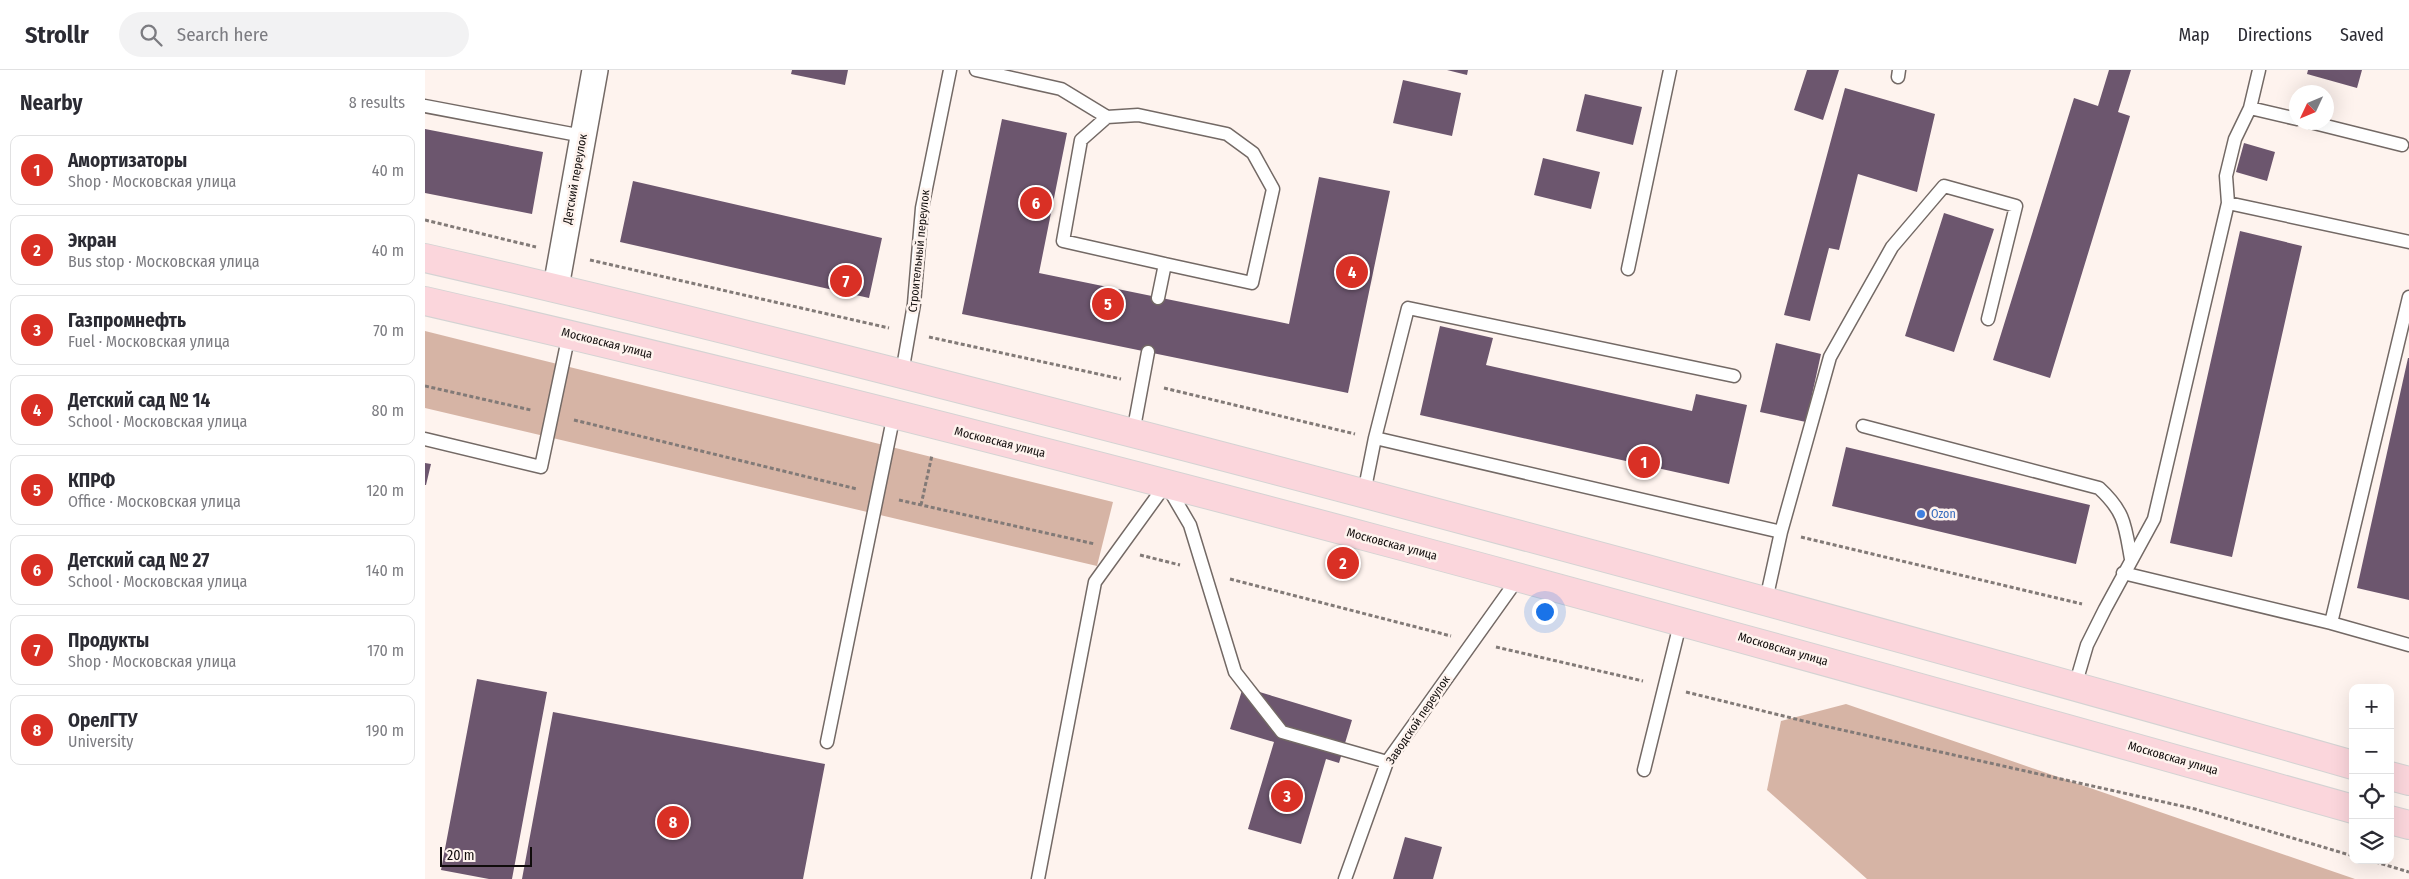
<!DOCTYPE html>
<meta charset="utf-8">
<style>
body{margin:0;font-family:"Fira Sans Condensed",sans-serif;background:#f2f2f3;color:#2b2b33}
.controls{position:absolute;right:15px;bottom:15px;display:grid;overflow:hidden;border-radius:10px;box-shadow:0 5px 20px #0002}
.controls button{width:45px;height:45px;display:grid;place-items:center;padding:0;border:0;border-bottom:1px solid #e1e1e2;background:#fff;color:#2b2b33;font:25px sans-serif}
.compass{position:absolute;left:1864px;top:15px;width:45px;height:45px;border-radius:50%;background:#fff;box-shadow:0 5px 20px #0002;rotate:226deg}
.scale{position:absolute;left:15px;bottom:12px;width:92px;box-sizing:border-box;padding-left:5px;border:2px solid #100c0b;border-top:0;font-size:14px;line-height:18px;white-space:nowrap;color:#100c0b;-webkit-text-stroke:4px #fef3ee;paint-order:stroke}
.you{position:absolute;left:1119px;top:541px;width:18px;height:18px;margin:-12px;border:4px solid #fff;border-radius:50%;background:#1a73e8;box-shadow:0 0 0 8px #1a73e833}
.badge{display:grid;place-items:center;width:32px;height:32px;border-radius:50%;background:#d93025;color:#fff;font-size:16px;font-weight:700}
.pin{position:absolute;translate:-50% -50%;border:2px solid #fff;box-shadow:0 1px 5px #0006}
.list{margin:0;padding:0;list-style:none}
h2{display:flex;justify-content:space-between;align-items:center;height:65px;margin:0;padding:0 20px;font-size:21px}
h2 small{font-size:16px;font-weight:400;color:#7c7c81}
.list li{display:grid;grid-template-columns:32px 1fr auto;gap:15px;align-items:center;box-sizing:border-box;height:70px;margin:0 10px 10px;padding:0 10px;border:1px solid #e1e1e2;border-radius:10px}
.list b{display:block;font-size:19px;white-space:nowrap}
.list p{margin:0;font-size:16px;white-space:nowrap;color:#7c7c81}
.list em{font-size:16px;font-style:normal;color:#7c7c81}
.icon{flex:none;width:28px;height:28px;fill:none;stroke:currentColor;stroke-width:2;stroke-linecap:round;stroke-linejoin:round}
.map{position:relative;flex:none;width:1984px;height:809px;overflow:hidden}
header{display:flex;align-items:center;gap:30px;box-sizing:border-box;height:70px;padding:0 25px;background:#fff;border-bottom:1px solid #e1e1e2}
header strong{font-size:24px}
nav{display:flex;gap:28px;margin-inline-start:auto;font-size:18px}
.search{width:350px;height:45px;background:#f2f2f3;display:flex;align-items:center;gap:12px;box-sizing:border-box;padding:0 18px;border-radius:28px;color:#7c7c81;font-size:19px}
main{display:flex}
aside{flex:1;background:#fff}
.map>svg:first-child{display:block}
.forest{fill:#d6b4a5}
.building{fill:#6c566e}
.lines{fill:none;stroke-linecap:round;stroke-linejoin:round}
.lane-casing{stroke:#736965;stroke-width:15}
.street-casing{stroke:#736965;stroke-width:28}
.primary-casing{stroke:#d4d3d3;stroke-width:30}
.path{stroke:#827a77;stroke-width:3;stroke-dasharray:4 2.5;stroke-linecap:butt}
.lane{stroke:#fff;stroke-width:12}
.street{stroke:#fff;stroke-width:25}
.primary{stroke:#fbd6dc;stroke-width:28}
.shop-dot{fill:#3f7fe0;stroke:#fef3ee;stroke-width:2}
.labels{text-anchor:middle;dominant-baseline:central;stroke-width:5;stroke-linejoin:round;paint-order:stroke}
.street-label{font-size:12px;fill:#100c0b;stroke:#fef3ee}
.shop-label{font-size:12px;fill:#366cbe;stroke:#fef3ee;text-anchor:start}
</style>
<header>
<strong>Strollr</strong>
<div class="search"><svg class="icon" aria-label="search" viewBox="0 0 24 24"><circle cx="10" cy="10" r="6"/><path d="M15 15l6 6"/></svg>Search here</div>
<nav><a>Map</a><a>Directions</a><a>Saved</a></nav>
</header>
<main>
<aside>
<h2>Nearby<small>8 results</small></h2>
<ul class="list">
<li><span class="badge">1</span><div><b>Амортизаторы</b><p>Shop · Московская улица</p></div><em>40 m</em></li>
<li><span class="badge">2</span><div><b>Экран</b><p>Bus stop · Московская улица</p></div><em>40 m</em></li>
<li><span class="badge">3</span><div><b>Газпромнефть</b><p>Fuel · Московская улица</p></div><em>70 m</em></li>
<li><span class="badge">4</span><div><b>Детский сад № 14</b><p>School · Московская улица</p></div><em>80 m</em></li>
<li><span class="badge">5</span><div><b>КПРФ</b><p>Office · Московская улица</p></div><em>120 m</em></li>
<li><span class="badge">6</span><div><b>Детский сад № 27</b><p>School · Московская улица</p></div><em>140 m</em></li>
<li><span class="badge">7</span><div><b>Продукты</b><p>Shop · Московская улица</p></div><em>170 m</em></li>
<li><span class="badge">8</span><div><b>ОрелГТУ</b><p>University</p></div><em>190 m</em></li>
</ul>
</aside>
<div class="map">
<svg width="1984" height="809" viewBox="0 0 1984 809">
<rect width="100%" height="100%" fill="#fef3ee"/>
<!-- forest -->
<path class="forest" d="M 0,261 L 688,432 L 672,496 L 0,338 Z
M 1421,634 L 1930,809 L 1442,809 L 1342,720 L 1356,651 Z"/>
<!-- building -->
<path class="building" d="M 367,0 L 423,0 L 420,15 L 366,4 Z
M 1022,0 L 1043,0 L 1042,5 Z
M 1382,0 L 1414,0 L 1398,50 L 1369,40 Z
M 1684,0 L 1706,0 L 1693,42 L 1705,46 L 1625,308 L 1568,290 L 1649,28 L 1673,36 Z
M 1883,0 L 1937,0 L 1932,18 L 1882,4 Z
M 978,10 L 1036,23 L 1027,66 L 968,53 Z
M 1420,18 L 1510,44 L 1492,122 L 1433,104 L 1414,180 L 1404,178 L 1385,251 L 1359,245 Z
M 1160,24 L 1217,37 L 1208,75 L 1151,61 Z
M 577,49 L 642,63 L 614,203 L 864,254 L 894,107 L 965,121 L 923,323 L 537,244 Z
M 0,59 L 118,82 L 107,144 L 0,123 Z
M 1819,73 L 1850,82 L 1842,111 L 1811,102 Z
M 1118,88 L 1175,102 L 1166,139 L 1109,125 Z
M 208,111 L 457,168 L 444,228 L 195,172 Z
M 1519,143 L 1569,159 L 1529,282 L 1480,266 Z
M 1815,161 L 1877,176 L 1807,487 L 1745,473 Z
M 1015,256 L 1068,268 L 1061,295 L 1267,341 L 1271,324 L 1322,335 L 1304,414 L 995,345 Z
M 1351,273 L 1396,284 L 1381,352 L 1335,342 Z
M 1983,288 L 1984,288 L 1984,530 L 1932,518 Z
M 1421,377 L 1665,435 L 1651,494 L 1407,436 Z
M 0,393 L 6,394 L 1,415 L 0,415 Z
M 52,609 L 122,622 L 87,809 L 64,809 L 16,800 Z
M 818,617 L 927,650 L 914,693 L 901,689 L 876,774 L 823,759 L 849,672 L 805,659 Z
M 128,642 L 400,694 L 378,809 L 97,809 Z
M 980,767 L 1017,777 L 1008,809 L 968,809 Z"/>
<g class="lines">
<defs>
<path id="lane" d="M 551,0 L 636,19 L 682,47
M 1473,7 L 1474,0
M 0,36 L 158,66
M 1825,38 L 1872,49
M 1885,52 L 1977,75
M 1803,133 L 1984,172
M 1203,199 L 1245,0
M 1984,227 L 1906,553 L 1984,575
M 733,228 L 740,194 L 827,213 L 848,119 L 828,83 L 802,64 L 713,45 L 682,47 L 656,70 L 638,171 L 740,194
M 477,303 L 489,234 L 497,138 L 525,0
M 1438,356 L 1674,418 C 1700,442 1700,455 1706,489
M 708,363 L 723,282
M 950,368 L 1356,462
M 0,369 L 116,397 L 144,264
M 939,423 L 950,368 L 983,238 L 1309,306
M 1698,503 L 1906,553
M 1341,530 L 1356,462 L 1405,287 L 1467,177 L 1519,116 L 1591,136 L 1563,249
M 1650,616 L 1662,575 L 1680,539 L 1729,449 L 1803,133 L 1801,106 L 1810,69 L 1825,38 L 1834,0
M 402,672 L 469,344
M 1219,700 L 1256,550
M 613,809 L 670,512 L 741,414 L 765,455 L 810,602 L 857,662 L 962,692
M 920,809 L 962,692 L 1094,507"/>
<path id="street" d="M 131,217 L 170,0"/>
<path id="primary" d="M 0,188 C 254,246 506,311 758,376 C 1149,478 1539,584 1928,695
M 0,231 C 648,380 1288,559 1928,739
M 1965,706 L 1984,711
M 1965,750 L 1984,755"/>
</defs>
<!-- lane casing -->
<use href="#lane" class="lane-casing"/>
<!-- street casing -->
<use href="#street" class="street-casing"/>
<!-- primary casing -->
<use href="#primary" class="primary-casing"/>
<!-- path -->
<path class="path" d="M 0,150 L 111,177
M 165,190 L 464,258
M 504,267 L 696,309
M 0,316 L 106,340
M 739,318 L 930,364
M 149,350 L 432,419
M 474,430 L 670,474
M 496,435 L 507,385
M 1376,467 L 1657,534
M 715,485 L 755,495
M 805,509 L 1026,566
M 1071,577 L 1218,611
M 1261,622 L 1395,655 L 1770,739 L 1928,786
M 1944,790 L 1984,802"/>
<!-- lane -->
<use href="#lane" class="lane"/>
<!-- street -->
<use href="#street" class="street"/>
<!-- primary -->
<use href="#primary" class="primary"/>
</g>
<!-- markers -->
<circle class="shop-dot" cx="1496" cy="444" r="5"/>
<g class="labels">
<!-- street labels -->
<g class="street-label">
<text transform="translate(150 109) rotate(-80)">Детский переулок</text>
<text transform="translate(494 181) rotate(-84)">Строительный переулок</text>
<text transform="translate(182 273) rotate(14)">Московская улица</text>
<text transform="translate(575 372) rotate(14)">Московская улица</text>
<text transform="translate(967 474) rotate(15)">Московская улица</text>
<text transform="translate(1358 579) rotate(16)">Московская улица</text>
<text transform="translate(993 650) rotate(-56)">Заводской переулок</text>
<text transform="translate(1748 688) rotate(16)">Московская улица</text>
</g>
<!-- shop labels -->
<g class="shop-label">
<text x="1506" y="444">Ozon</text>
</g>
</g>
</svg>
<div class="controls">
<button>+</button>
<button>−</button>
<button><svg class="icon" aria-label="locate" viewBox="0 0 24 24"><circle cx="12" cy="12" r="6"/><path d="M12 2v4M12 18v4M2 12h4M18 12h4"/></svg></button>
<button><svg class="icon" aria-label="layers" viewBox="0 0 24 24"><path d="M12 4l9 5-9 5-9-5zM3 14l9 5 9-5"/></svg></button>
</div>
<svg class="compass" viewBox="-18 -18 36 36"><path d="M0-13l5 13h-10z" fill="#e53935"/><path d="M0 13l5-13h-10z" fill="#7c7c81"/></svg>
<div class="scale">20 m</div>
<div class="you"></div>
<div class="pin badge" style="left:1219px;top:392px">1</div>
<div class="pin badge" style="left:918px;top:493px">2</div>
<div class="pin badge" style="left:862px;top:726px">3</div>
<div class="pin badge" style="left:927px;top:202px">4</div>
<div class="pin badge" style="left:683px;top:234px">5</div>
<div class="pin badge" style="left:611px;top:133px">6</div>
<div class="pin badge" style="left:421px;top:211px">7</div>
<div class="pin badge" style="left:248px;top:752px">8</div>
</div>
</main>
